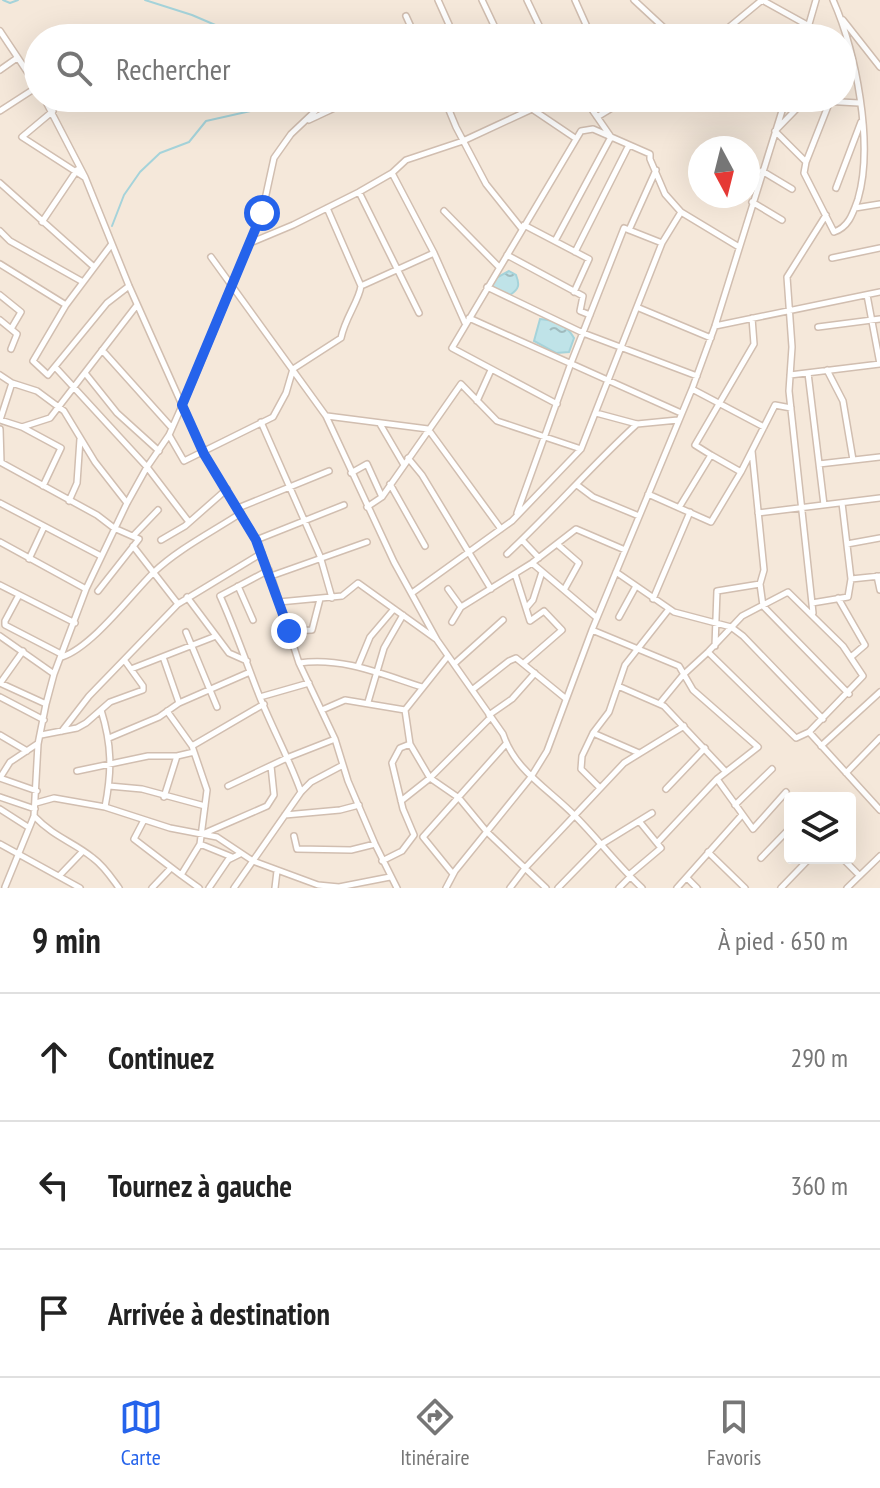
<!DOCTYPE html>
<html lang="fr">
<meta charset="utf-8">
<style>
body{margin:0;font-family:"PT Sans Narrow",sans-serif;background:#f6f6f6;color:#222}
.controls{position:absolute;right:24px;bottom:24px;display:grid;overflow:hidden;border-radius:8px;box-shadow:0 8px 32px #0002}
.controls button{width:72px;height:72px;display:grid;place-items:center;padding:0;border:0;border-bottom:2px solid #e0e0e0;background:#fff;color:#222;font:40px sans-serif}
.compass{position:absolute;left:688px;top:136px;width:72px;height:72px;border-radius:50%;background:#fff;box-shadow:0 8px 32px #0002;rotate:173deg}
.stop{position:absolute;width:24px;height:24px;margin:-18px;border:6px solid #2563eb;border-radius:50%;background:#fff}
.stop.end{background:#2563eb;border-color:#fff;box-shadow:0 2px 8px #0008}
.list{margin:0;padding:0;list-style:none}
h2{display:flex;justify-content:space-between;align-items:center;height:104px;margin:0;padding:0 32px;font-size:34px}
h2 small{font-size:26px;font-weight:400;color:#767676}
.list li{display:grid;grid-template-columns:52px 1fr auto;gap:24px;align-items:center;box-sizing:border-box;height:128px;padding:0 32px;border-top:2px solid #e0e0e0}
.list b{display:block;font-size:30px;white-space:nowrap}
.list em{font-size:26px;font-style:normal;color:#767676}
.icon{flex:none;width:44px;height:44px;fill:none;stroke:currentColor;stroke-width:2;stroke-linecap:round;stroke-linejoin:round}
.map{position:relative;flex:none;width:880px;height:888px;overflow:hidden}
.search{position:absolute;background:#fff;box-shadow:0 8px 32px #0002;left:24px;right:24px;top:24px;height:88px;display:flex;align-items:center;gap:20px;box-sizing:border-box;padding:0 28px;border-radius:44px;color:#767676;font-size:30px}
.sheet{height:488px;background:#fff}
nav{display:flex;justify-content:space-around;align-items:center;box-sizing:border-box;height:112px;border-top:2px solid #e0e0e0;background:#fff;font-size:22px;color:#767676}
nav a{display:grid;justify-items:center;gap:4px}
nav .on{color:#2563eb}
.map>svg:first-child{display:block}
.residential{fill:#f5e8da;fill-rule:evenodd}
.water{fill:url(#water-ripples);stroke:#a5d3da;stroke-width:2}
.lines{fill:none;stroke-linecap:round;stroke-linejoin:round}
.stream{stroke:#a5d3da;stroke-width:2}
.street-casing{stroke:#d1beb0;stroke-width:8}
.street{stroke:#fff;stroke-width:5}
.route{stroke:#2563eb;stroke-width:10}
</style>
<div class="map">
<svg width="880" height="888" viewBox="0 0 880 888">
<defs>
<pattern id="water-ripples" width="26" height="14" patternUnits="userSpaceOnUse" patternTransform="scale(2)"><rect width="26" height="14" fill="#bfe3e8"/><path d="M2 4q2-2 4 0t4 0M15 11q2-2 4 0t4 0" fill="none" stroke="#a0bbbe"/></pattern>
</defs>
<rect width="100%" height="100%" fill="#fdf6ec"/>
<!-- residential -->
<path class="residential" d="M 0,0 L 880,0 L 880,888 L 0,888 ZM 38,38 L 842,38 L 842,98 L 38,98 ZM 700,148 L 748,148 L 748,196 L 700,196 ZM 790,798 L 850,798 L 850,858 L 790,858 Z"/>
<!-- water -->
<path class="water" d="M 509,271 L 516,275 C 520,285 519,289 510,295 L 494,288 L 492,284 L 496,278 Z
M 540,319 C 555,320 567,325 574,338 L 569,352 L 556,353 L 534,341 Z"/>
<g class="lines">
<!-- stream -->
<path class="stream" d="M 3,0 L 10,3 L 18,0
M 145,0 L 192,15 L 227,30 L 248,29 L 250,38
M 112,226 L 124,195 L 140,172 L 160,153 L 189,142 L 206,121 L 255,110 L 273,102 L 274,98"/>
<defs>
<path id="street" d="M 438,0 L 455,38
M 482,0 L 500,38
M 527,0 L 545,38
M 575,0 L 592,38
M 634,0 L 675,38
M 762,0 L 809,26
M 406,16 L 416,38
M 843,20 L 880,67
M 0,31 L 38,88
M 716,38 L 762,0
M 805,38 L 816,0
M 0,70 L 17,58
M 44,98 L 85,177 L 129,286 L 204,454 L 256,540 L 271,576 L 299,663 L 335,739 L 348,781 L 375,844 L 397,888
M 444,98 L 456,127 L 486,184 L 522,229
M 527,98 L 532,109 L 575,138
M 764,98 L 783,107
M 807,98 L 775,131 L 806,162 L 804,173 L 834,232 C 849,227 853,213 858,199 C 874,144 856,52 833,0
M 805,100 L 859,103
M 446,103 L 457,98
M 0,111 L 37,87
M 53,111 L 22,137 L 84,177
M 597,117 L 628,98
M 309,120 L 356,98
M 806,162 L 830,101
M 762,171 L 792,189
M 392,173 L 434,253 L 465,323
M 0,183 L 94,267
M 836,188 L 861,122
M 359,192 L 419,313
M 752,202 L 782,220
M 855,208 L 880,204
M 444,211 L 499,267
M 42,222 L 77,170
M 524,225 L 589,259 L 574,292
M 629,230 L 656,170
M 0,231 L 10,241 L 83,282
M 555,241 L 611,137 L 584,98
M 250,243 L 293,225 L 359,192 L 392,173 L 406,160 L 463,141 L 532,109 L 568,98
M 111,245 L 66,305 L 33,361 L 48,375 L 107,303 L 129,286
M 575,252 L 629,145
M 507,255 L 583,296 L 580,311 L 590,315
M 211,257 L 326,416 L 394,562 L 437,640 L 503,734 C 515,771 549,789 575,816 C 598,839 618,866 642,888
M 832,258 L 880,248
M 0,264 L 66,305
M 361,286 L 434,253
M 487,287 L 583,333 L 697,376
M 0,295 L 21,312 L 11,329
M 867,295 L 880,364
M 639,308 L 711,338
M 469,318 L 681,413
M 0,320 L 17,334 L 11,349
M 715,326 L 880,292
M 818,327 L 880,319
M 102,350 L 172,428
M 56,368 L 147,467 L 189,522
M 827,370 L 843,401 L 853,460
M 85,373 L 117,413 L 159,451
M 808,373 L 824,505
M 0,375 L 12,383 L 37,391 L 64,411 L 95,462 L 127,503
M 790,375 L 880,364
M 692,389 L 764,427
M 477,401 L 491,370
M 557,404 L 452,348 L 581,131 L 593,129 L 650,154 L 650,159 L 665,194 L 681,212 L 739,247
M 596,413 L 637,424 L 678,420
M 327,416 L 428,429 L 501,529
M 0,420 L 22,427 L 61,448 L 43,486
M 0,420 L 12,383
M 261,422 L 320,556 L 332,598
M 380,424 L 404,465
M 22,427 L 50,418 L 137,305
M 0,429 L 1,462
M 169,435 L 184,461 L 273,417 L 286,393 L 293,369 L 341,338 C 345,318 359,301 361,286 L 327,208
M 752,451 L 764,570 L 760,584
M 711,455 L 695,445 L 754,344 L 752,318
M 408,458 L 422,475 L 491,589
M 0,462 L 97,515 L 114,528 L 139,539 L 98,591
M 819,464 L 880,457
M 351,473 L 367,464 L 382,497
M 390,484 L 425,546
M 577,485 L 593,497 L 639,516
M 648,494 L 711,522 L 741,472 L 775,405 L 791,408
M 69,501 L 77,483 L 80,439
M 0,503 L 101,556
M 680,506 L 711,455 L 741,472
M 367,507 L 382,497 L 461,384 L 497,421 L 581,449
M 238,508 L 329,471
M 517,513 L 571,363 L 624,228 L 662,243
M 758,513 L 880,498
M 133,536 L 158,510
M 161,540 L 185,526 L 227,489
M 256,540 L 344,505
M 522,540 L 539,558
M 0,542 L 86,589
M 557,544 L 579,563 L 564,590
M 847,544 L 880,538
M 133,546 L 178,604
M 507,554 C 552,512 591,466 637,424
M 29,559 L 44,527
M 532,563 L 597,618
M 269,570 L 220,596 C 235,629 246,662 259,695 C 272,728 289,758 301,792
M 616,572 L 674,612 L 731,627 L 743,636 L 823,719
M 515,574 L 530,621 L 544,611 L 562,630 L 524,663
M 271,576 L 367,542
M 877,576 L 880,590
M 851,579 L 880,576
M 0,585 L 75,623
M 238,586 L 253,620
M 448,589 L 461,607
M 412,593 L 512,521 L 581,449 L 662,243 L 681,212
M 19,595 L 5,621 L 5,625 L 63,655
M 187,597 L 229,653 L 247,661
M 838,598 L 865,645 L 851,657
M 653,599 L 690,512
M 279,602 L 342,596 L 358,583 L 436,639
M 812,603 L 848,597 L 851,579 L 842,503
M 527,607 L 533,600 L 542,572
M 813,613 L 789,391 L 792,347 L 787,277 L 826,215
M 619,617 L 636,586
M 452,622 L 461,607 L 532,563 L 576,529 L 625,550
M 592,630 L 679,666 L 693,690 L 758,747 L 717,779 L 657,843
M 289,631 L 312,630 L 320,599
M 186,632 L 217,707
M 0,636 L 54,674
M 715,646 L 717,591 L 760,584 L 763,606 L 849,694
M 448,656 L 405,710 L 410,744 L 430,778 L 459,798 L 487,832 L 546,888
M 62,657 C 92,647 130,596 153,573 C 178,549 212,532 241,513
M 163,657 L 179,703
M 299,663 C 343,657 381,674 422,687
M 454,664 L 503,620
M 358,666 L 370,637 L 393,610
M 131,669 L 216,636
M 1,682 L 23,651
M 0,683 L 46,704
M 618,686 L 664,706 L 726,772
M 472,690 L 509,661 L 516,658 L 565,698
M 0,697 L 44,720
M 260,697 L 309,683
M 368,702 L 384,648 L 403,615
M 660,703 L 683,675 L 708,652 L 742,616 L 788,592 L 843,646 L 863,676 L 809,732 L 796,738 L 708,652
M 101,710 C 112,745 112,771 105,807
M 322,710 L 345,700 L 405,710
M 489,715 L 512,699 L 535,673
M 62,731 L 89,696 L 178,604 L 262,553
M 809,732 L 880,810
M 593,733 L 639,753
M 0,735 L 27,751
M 41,735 L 77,728 L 86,723 L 110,702 L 143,690 L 143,686 L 125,661
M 109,738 L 159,717 L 179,703 L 250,672
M 192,746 L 264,704
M 821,746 L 880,692
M 77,771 L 148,756 L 177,756 L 194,752
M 846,773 L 880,738
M 0,778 L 10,762 L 37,744
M 0,778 L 37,791
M 717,779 L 753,829 L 786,792
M 109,786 L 142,789 L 205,806
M 228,786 L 289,757 L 335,739
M 600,788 L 581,769 L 582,756 L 593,733 L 609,712 L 625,665 L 669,609
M 666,789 L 705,748
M 0,797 L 35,809
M 164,797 L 177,756
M 401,801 L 430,778 L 491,717
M 36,803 L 54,798 L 105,807 L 170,828 L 217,837 L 253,861 L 318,885 L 339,887 L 390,877
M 735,805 L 772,769
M 0,809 L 28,827
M 285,815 L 340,810 L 359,805
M 34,816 C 55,838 72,841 93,858 C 104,866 111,877 119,888
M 144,820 L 134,839 L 181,875 L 200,844 L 207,790 L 192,746 L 167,711
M 205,833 L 267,806 L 274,795 L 271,766
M 294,836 L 297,849 L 351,850 L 375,844
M 0,844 L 80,888
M 200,844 L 232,857
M 708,852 L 745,888
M 761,858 L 790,828
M 842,858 L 859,875
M 382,861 L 402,851 L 414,835 L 403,809 L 392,763 L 400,748 L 410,744
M 453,874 L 423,837 L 505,745
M 60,875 L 83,851
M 181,875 L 199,888
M 629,875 L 661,848 L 639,821
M 687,878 L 697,888
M 5,887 L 34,816 L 38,744 L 46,704 L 54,674 L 86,589 L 127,503 L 147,467 L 169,435 L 193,381 L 262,213 L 274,158 L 291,134 L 329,98
M 152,888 L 171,868
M 209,888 L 228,860 L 240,854
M 234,888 L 301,792 L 311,782 L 343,765
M 275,888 L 277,871
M 446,888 L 455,871 L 531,777 L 547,751 L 592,630 L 692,389 L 715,326 L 786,98
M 510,888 L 526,867 L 624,763 L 684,726
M 558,888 L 600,845 L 652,813
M 619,888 L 630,877
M 677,888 L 742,815
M 781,888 L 810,858
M 847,888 L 880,856"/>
</defs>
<!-- street casing -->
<use href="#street" class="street-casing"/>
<!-- street -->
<use href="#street" class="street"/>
</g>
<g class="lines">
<!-- route -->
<path class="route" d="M 262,213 L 182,405 L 204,454 L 256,540 L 289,631"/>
</g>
</svg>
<div class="controls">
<button><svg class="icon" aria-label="layers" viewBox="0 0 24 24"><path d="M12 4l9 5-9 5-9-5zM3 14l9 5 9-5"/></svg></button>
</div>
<svg class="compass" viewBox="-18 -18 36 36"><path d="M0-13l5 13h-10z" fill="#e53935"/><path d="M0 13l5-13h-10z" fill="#767676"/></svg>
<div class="stop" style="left:262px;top:213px"></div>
<div class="stop end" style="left:289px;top:631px"></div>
<div class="search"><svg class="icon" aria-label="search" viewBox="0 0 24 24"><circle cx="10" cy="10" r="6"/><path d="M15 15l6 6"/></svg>Rechercher</div>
</div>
<section class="sheet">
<h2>9 min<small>À pied · 650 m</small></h2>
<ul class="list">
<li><svg class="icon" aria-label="ahead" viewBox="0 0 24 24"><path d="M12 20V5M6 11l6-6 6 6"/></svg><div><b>Continuez</b></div><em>290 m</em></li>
<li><svg class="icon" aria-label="left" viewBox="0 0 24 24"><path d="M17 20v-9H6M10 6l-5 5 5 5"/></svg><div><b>Tournez à gauche</b></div><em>360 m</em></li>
<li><svg class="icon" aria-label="arrive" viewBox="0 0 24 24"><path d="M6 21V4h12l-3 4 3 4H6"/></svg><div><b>Arrivée à destination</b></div></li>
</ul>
</section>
<nav>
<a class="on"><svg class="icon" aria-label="map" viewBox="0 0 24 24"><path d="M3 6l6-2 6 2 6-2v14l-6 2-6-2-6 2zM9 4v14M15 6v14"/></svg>Carte</a>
<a><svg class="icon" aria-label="directions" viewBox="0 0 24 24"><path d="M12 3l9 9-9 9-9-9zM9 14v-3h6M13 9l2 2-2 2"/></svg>Itinéraire</a>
<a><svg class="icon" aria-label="saved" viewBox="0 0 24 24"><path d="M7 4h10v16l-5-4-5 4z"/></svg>Favoris</a>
</nav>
